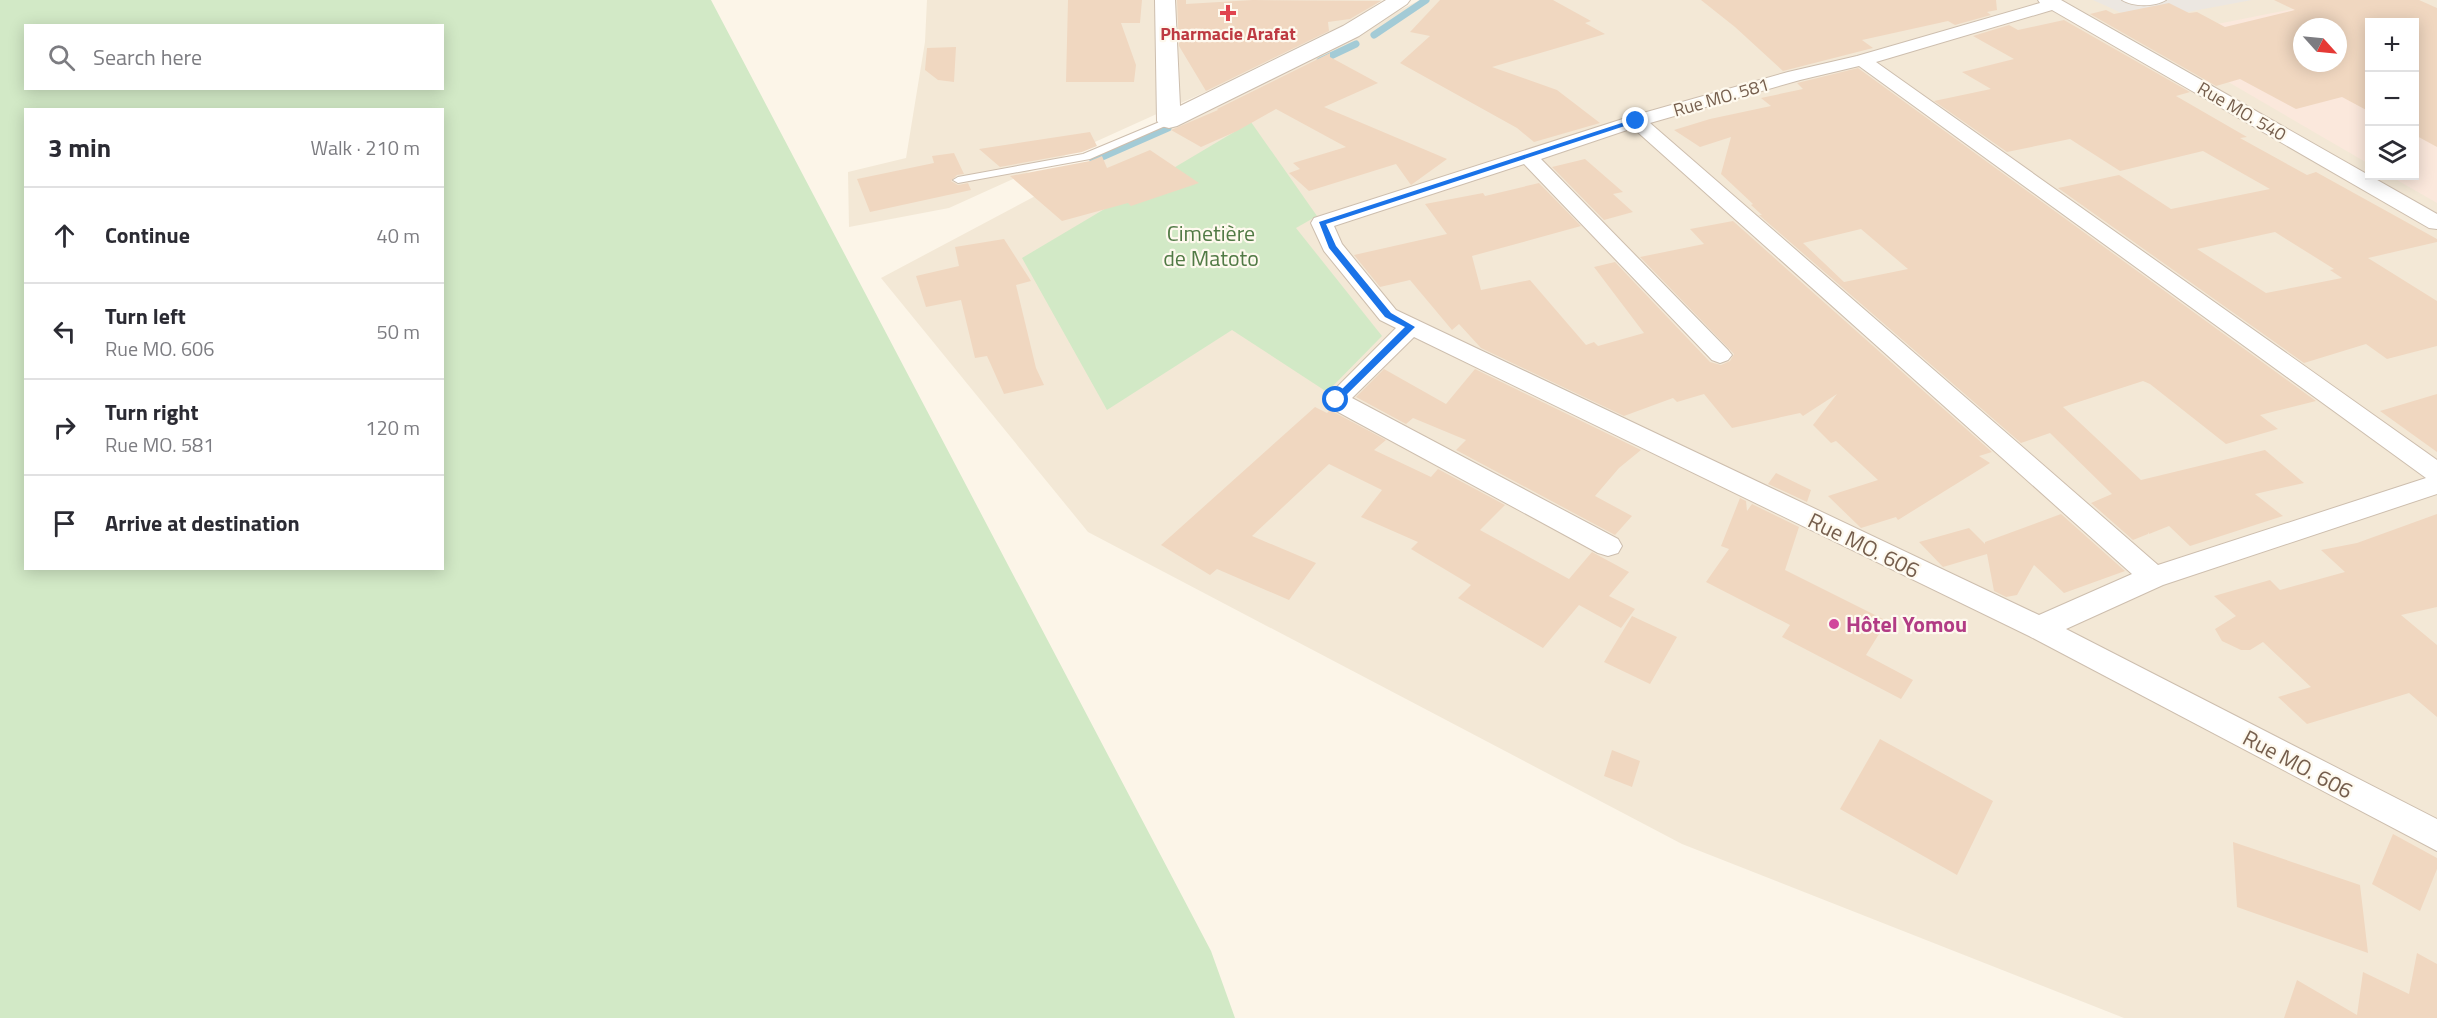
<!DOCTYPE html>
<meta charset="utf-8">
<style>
body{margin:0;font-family:"Titillium Web",sans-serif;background:#f2f2f3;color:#2b2b33}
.controls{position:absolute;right:18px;top:18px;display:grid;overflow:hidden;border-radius:0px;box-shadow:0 3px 15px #0003}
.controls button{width:54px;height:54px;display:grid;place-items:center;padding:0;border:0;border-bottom:2px solid #e1e1e2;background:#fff;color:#2b2b33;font:30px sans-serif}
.compass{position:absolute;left:2293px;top:18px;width:54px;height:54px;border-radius:50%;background:#fff;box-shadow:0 3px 15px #0003;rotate:117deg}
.stop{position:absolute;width:18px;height:18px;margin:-14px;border:4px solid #1a73e8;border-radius:50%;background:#fff}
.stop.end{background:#1a73e8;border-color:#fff;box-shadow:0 2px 6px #0008}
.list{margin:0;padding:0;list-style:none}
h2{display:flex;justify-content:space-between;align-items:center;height:78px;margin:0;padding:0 24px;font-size:26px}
h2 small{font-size:20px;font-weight:400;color:#7c7c81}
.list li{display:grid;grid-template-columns:39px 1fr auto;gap:18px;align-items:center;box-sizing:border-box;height:96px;padding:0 24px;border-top:2px solid #e1e1e2}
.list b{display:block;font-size:22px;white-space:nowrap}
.list p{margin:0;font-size:20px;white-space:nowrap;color:#7c7c81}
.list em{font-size:20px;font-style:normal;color:#7c7c81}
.icon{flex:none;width:33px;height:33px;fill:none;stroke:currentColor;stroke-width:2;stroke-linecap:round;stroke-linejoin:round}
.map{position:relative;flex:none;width:2437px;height:1018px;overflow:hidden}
.search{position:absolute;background:#fff;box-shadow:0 3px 15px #0003;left:24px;top:24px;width:420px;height:66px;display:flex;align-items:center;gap:15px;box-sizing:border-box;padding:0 21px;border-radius:0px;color:#7c7c81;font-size:22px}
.panel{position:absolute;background:#fff;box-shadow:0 3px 15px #0003;left:24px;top:108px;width:420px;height:462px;border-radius:0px}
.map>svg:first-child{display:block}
.residential{fill:#f3e8d6;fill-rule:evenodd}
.commercial{fill:#fbe8dc;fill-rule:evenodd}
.industrial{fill:#ece7e1}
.green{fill:#d2e9c6;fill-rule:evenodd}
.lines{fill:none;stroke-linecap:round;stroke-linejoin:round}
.stream{stroke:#a3cbd6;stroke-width:7}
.building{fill:#f0d7c0;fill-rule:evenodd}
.service-casing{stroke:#cdbeae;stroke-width:2}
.minor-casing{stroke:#cdbeae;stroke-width:2}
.tertiary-casing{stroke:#cdbeae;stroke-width:2}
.service{fill:#fff;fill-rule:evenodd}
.minor{fill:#fff;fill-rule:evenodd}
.tertiary{fill:#fff;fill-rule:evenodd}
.route{fill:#1a73e8}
.health-dot{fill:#e0444e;stroke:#fef9ee;stroke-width:2}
.hotel-dot{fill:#d1479c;stroke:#fef9ee;stroke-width:2}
.labels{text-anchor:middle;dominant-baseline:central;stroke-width:4.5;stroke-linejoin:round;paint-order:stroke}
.far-health-label{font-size:18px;font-weight:bold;fill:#be3a42;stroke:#fef9ee}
.far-street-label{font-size:18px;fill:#755e4d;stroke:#fef9ee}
.park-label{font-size:22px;fill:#517a45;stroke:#fef9ee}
.street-label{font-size:22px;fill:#755e4d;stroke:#fef9ee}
.hotel-label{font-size:22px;font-weight:bold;fill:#b23c85;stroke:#fef9ee;text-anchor:start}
</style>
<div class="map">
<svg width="2437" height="1018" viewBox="0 0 2437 1018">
<rect width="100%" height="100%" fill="#fcf5e8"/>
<!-- residential -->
<path class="residential" d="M 927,0 L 1382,0 L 1342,30 L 949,208 L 849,227 L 848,172 L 906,158 L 925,42 Z
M 1420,0 L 2437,0 L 2437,1018 L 2124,1018 L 1682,844 L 1088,532 L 881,278 L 1188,115 ZM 2370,22 L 2414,22 L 2414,176 L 2370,176 ZM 2302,27 L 2338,27 L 2338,63 L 2302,63 Z"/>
<!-- commercial -->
<path class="commercial" d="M 2339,0 L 2437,25 L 2437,203 L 2390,176 L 2414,176 L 2414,22 L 2370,22 L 2369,164 L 2151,37 ZM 2302,27 L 2338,27 L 2338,63 L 2302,63 Z"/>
<!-- industrial -->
<path class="industrial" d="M 2093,0 L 2252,0 L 2139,21 Z"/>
<!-- green -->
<path class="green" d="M 0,0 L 711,0 L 1211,951 L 1235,1018 L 0,1018 ZM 26,26 L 442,26 L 442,88 L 26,88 ZM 26,110 L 442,110 L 442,568 L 26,568 Z
M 1251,122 L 1317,216 L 1296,228 L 1382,336 L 1327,392 L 1232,330 L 1107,410 L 1022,258 Z"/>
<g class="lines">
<!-- stream -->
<path class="stream" d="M 1374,35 L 1426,0
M 1320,61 L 1356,44
M 1093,161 L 1168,128"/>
</g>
<!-- building -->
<path class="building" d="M 1068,0 L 1142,0 L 1140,23 L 1121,23 L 1136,65 L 1134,82 L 1066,82 Z
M 1177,0 L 1186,0 L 1186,4 L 1253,0 L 1381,1 L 1350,19 L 1328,22 L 1329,31 L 1206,91 L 1179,46 Z
M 1440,0 L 1553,0 L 1591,21 L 1585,23 L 1605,34 L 1492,67 L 1557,90 L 1600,123 L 1534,142 L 1517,128 L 1400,63 L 1430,36 L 1410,32 Z
M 1701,0 L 1996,0 L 1997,10 L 1987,12 L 1991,15 L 1955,25 L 1948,21 L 1862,40 L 1873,48 L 1783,71 L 1735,27 Z
M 2274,0 L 2419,0 L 2437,8 L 2437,147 L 2415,135 L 2415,22 L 2370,22 L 2370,112 L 2342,97 L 2296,109 L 2240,79 L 2216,86 L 2090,14 L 2106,10 L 2114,14 L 2169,3 L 2189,13 L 2197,12 L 2225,27 L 2295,10 ZM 2302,27 L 2338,27 L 2338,63 L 2302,63 Z
M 2064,20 L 2190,92 L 2176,96 L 2247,137 L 2240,138 L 2307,175 L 2316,172 L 2437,239 L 2437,242 L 2368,258 L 2437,301 L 2437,346 L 2387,359 L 2366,344 L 2304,363 L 2058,188 L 2119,175 L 2171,209 L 2270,189 L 2203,151 L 2120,171 L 2070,139 L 2007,152 L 1934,101 L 1991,89 L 1962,72 L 2014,59 L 1973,36 L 2009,25 L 2018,30 ZM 2275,232 L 2334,269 L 2330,270 L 2342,278 L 2266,293 L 2197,249 Z
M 956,47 L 954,82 L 938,80 L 925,70 L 927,48 Z
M 1330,53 L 1330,57 L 1378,83 L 1324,107 L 1447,159 L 1411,185 L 1396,164 L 1309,191 L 1289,173 L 1300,169 L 1293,163 L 1346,147 L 1276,109 L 1237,131 L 1201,147 L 1171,130 L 1218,110 L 1217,109 Z
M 1858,68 L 2316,401 L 2260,415 L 2278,429 L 2226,444 L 2150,384 L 2143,381 L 2063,407 L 2141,480 L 2265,450 L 2304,483 L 2255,494 L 2283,516 L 2190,546 L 2169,526 L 2149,534 L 2148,532 L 2148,534 L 2133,540 L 2091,503 L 2112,494 L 2050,433 L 2021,443 L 1759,215 L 1762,215 L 1751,205 L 1753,204 L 1721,174 L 1731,137 L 1700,147 L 1674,130 L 1710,119 L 1771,106 L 1761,98 L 1803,89 L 1797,83 ZM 1861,229 L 1908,269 L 1844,282 L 1803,243 Z
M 1090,132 L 1097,146 L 1082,152 L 1000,167 L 979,149 Z
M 1150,150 L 1199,183 L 1131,206 L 1128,203 L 1062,221 L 1010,176 L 1090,161 L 1102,156 L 1107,168 Z
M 954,153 L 964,174 L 957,175 L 951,181 L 958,185 L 968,183 L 971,190 L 870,212 L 857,179 L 934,163 L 932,156 Z
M 1585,159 L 1623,192 L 1613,194 L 1633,212 L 1604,220 L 1552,167 Z
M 1539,183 L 1581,226 L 1472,256 L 1481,290 L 1530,280 L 1586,345 L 1594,342 L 1598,346 L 1644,333 L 1594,267 L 1615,262 L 1710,362 L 1721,365 L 1730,361 L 1734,354 L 1640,257 L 1704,244 L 1690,229 L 1733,221 L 1992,452 L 1979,456 L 1990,463 L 1898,520 L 1896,517 L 1861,528 L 1828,496 L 1878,480 L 1836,441 L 1831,443 L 1813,425 L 1837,394 L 1803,416 L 1800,413 L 1732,428 L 1704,394 L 1677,402 L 1673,398 L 1624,416 L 1481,348 L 1459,324 L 1452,330 L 1410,280 L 1380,287 L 1354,255 L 1447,234 L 1425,204 L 1483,193 L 1485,196 Z
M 1004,239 L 1031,281 L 1016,285 L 1036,368 L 1044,385 L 1004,394 L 987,356 L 975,358 L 961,300 L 926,307 L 916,276 L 959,266 L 955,247 Z
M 1384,369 L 1446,404 L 1475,369 L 1641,450 L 1619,468 L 1595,496 L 1632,516 L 1615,535 L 1456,450 L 1466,440 L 1413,418 L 1406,424 L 1356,397 Z
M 2437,394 L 2437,452 L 2380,411 Z
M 1315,407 L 1327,413 L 1330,410 L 1386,440 L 1374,450 L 1431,477 L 1438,469 L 1505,505 L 1480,530 L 1569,579 L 1592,552 L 1629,572 L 1609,596 L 1635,609 L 1621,628 L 1579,605 L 1543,648 L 1458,598 L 1471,585 L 1411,549 L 1418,542 L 1361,517 L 1382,490 L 1329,464 L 1252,536 L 1316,563 L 1289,600 L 1217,569 L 1210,575 L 1161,545 Z
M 1776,473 L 1811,490 L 1807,502 L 1768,484 Z
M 1740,498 L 1746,501 L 1747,511 L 1752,504 L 1799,527 L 1785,570 L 1887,621 L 1866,655 L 1913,680 L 1901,699 L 1782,637 L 1790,625 L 1706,582 L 1729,549 L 1721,546 Z
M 2061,514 L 2125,571 L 2064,593 L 2034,565 L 2017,595 L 2006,597 L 1994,591 L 1987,554 L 1943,567 L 1919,542 L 1969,528 L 1985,544 L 1985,542 Z
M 2437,514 L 2437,607 L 2401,615 L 2437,645 L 2437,717 L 2409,693 L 2307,724 L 2278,697 L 2311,687 L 2263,642 L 2250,650 L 2241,650 L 2222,641 L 2215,629 L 2236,616 L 2214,596 L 2270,580 L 2280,590 L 2345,572 L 2321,550 L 2357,543 Z
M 1632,616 L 1677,637 L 1650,684 L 1604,662 Z
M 1880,739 L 1993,801 L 1957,875 L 1840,809 Z
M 1612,750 L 1640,761 L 1632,787 L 1604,776 Z
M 2393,834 L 2437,858 L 2437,869 L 2420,911 L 2372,884 Z
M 2233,842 L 2360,885 L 2368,953 L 2237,907 Z
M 2417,953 L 2437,964 L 2437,1018 L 2284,1018 L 2297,980 L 2357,1015 L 2363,972 L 2409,994 Z"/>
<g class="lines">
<defs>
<path id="service" d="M 2122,0 L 2166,0 C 2155,7 2133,7 2122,0 Z
M 1169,118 L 1172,119 L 1172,123 L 1090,159 L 958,183 L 953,180 L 958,177 L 1083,154 Z"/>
<path id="minor" d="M 2038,0 L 2061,0 L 2437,214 L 2437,229 L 2429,228 L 2052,10 L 1876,62 L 2437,460 L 2437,494 L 2163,585 L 2066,629 L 2437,819 L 2437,851 L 2029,636 L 1414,337 L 1352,398 L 1618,539 L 1622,546 L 1618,553 L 1608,556 L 1598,553 L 1327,406 L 1324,400 L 1396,328 L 1380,320 L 1324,251 L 1311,223 L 1314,218 L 1629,117 L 1788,72 L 1857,56 L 2040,3 ZM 1859,66 L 2426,478 L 2158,565 L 1650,123 L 1800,80 ZM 1633,128 L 2132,574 L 2039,615 L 1396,310 L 1342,244 L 1334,226 L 1524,164 L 1712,360 L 1720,363 L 1728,360 L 1732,355 L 1728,350 L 1541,159 Z"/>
<path id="tertiary" d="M 1155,0 L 1175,0 L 1180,106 L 1343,26 L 1386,0 L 1410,0 L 1407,4 L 1359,36 L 1177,126 L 1169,128 L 1161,126 L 1157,121 Z"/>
</defs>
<!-- service casing -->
<use href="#service" class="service-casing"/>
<!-- minor casing -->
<use href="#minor" class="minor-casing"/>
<!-- tertiary casing -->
<use href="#tertiary" class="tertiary-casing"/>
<!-- service -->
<use href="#service" class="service"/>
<!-- minor -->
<use href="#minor" class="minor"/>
<!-- tertiary -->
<use href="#tertiary" class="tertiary"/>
</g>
<!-- route -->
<path class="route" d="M 1634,119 L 1640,121 L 1326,224 L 1336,246 L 1391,313 L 1415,327 L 1339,402 L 1333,402 L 1333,398 L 1405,327 L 1385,317 L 1329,248 L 1319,222 Z"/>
<!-- markers -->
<path class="health-dot" d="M1225 4h6v6h6v6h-6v6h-6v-6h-6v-6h6z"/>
<circle class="hotel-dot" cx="1834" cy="624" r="6"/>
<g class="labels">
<!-- far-health labels -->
<g class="far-health-label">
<text x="1228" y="33">Pharmacie Arafat</text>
</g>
<!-- far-street labels -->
<g class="far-street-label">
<text transform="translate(1721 97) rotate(-16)">Rue MO. 581</text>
<text transform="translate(2242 111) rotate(30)">Rue MO. 540</text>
</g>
<!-- park labels -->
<g class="park-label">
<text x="1211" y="233">Cimetière<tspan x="1211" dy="25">de Matoto</tspan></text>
</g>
<!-- street labels -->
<g class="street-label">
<text transform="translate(1864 545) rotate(26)">Rue MO. 606</text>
<text transform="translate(2298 764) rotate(28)">Rue MO. 606</text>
</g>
<!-- hotel labels -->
<g class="hotel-label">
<text x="1846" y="624">Hôtel Yomou</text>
</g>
</g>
</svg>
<div class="controls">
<button>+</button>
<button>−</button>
<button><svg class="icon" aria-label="layers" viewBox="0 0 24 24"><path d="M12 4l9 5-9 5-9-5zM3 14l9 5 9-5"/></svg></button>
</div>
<svg class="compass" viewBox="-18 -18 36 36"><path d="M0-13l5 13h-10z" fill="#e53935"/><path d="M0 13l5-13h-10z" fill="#7c7c81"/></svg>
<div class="stop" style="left:1336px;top:400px"></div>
<div class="stop end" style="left:1636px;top:121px"></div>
<div class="search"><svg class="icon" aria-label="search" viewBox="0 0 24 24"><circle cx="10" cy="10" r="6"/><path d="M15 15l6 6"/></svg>Search here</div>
<section class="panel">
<h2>3 min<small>Walk · 210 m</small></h2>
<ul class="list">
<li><svg class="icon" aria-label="ahead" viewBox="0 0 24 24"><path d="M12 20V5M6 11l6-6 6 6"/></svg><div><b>Continue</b></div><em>40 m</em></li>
<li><svg class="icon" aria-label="left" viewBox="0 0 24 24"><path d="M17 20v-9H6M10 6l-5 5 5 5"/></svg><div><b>Turn left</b><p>Rue MO. 606</p></div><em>50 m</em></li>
<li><svg class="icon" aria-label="right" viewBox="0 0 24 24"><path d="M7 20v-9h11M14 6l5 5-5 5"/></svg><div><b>Turn right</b><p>Rue MO. 581</p></div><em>120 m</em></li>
<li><svg class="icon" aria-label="arrive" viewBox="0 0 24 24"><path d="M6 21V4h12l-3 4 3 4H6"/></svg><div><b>Arrive at destination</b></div></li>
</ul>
</section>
</div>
